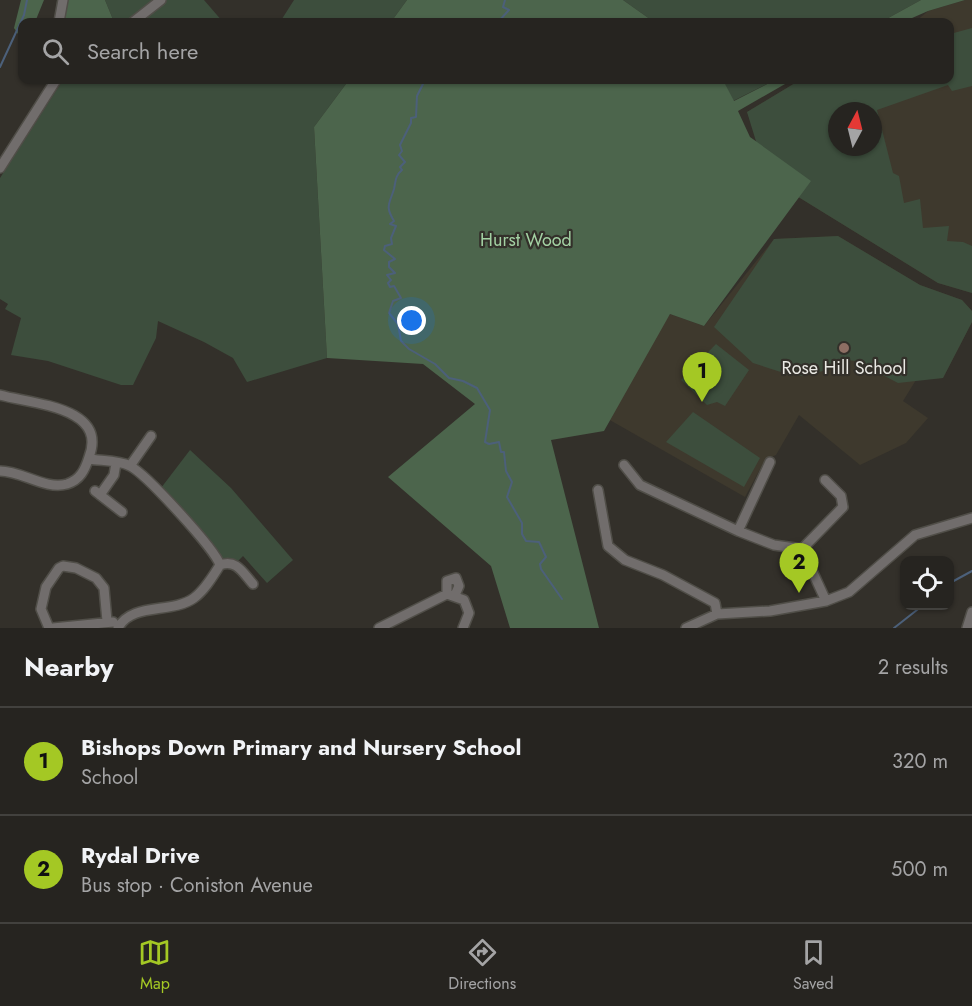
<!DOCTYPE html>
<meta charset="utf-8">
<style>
body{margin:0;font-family:Jost,sans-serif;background:#2e2c29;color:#f1f3f6}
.controls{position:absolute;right:18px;bottom:18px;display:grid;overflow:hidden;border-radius:12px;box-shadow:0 2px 4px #0004}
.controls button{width:54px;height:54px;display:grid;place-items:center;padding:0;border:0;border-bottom:2px solid #42413e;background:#262420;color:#f1f3f6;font:30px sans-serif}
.compass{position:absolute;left:828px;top:102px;width:54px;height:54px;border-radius:50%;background:#262420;box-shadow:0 2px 4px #0004;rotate:7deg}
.you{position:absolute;left:412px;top:321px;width:21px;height:21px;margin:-15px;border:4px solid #fff;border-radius:50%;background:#1a73e8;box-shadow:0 0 0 9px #1a73e833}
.badge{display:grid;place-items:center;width:39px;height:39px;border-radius:50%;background:#a4c824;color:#111;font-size:20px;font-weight:700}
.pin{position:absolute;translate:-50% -50px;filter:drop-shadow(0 2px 3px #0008)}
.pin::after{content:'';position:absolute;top:32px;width:21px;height:18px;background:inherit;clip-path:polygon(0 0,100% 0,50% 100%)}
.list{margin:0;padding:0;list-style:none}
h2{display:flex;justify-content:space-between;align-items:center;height:78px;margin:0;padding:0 24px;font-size:26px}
h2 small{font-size:20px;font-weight:400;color:#a4a4a5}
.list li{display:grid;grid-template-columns:39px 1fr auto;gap:18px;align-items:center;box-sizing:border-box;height:108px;padding:0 24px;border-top:2px solid #42413e}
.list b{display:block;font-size:22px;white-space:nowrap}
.list p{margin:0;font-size:20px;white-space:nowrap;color:#a4a4a5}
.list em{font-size:20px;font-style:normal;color:#a4a4a5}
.icon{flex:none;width:33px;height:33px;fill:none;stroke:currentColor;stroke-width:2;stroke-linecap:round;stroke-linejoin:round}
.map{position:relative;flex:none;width:972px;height:628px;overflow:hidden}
.search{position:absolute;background:#262420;box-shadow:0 2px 4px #0004;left:18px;right:18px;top:18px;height:66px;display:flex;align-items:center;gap:15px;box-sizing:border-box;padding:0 21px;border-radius:12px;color:#a4a4a5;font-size:22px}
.sheet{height:294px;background:#262420}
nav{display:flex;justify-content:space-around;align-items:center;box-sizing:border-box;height:84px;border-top:2px solid #42413e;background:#262420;font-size:16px;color:#a4a4a5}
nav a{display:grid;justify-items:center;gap:3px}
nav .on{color:#a4c824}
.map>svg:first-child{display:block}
.built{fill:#3e392d;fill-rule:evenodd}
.green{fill:#3d4e3d;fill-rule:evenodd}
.forest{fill:#4c654c}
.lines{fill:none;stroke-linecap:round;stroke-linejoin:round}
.stream{stroke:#4c607a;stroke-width:2}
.minor-casing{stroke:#504e48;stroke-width:12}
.minor{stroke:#716d6c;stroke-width:9}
.education-dot{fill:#8d6e63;stroke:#33302a;stroke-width:2}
.labels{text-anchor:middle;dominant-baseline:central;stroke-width:4.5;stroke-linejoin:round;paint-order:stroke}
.park-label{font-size:18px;fill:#a3d1a3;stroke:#33302a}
.poi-label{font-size:18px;fill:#eae9e4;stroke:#33302a}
</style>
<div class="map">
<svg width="972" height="628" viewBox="0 0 972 628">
<rect width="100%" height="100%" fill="#33302a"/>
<!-- built -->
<path class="built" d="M 965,0 L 972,0 L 972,293 L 938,283 L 774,182 L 747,112 L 800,80 L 950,80 L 950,22 L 915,22 L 928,11 ZM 837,111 L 873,111 L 873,147 L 837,147 Z
M 838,236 L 920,285 L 962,300 L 972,311 L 972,322 L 943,378 L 916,380 L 903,401 L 928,418 L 906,443 L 860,465 L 799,415 L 776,455 L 765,460 L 745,497 L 601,415 L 670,314 L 704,326 L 774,239 Z"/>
<!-- green -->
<path class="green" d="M 105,0 L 156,0 L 129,22 L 114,22 Z
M 166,0 L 204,0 L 223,22 L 139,22 Z
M 294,0 L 407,0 L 391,22 L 280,22 Z
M 623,0 L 921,0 L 881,22 L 654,22 Z
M 972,28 L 972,86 L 952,91 L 948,85 L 877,110 L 893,173 L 899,176 L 904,203 L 920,199 L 923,228 L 949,226 L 947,241 L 963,242 L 972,246 L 972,293 L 938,283 L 774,182 L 763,164 L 747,112 L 800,80 L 950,80 L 950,34 ZM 837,111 L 873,111 L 873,147 L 837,147 Z
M 63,80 L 349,80 L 314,127 L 327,358 L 247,382 L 233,358 L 204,342 L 158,321 L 156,338 L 133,385 L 121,385 L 48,361 L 11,355 L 21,318 L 5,309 L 8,304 L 0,299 L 0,178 Z
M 723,80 L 775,80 L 733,101 Z
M 838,236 L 920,285 L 962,300 L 972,311 L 972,322 L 943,378 L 898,383 L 856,361 L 837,359 L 823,371 L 803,376 L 787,374 L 753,363 L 714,327 L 774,239 Z
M 716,344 L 749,370 L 725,406 L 717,402 L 707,405 L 681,380 Z
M 693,412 L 760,458 L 744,487 L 666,442 Z
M 190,450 L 231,488 L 293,560 L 267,583 L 243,556 L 237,562 L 230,559 L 224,560 L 161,488 Z"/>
<!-- forest -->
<path class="forest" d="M 21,0 L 44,0 L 35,22 L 22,22 L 22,40 L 14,28 Z
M 57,0 L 105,0 L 114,22 L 71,22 L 56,17 Z
M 407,0 L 623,0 L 654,22 L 391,22 Z
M 921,0 L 965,0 L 928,11 L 903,22 L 881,22 Z
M 349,80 L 723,80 L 734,101 L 775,80 L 792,80 L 738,111 L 750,137 L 811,181 L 704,326 L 670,314 L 604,431 L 551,440 L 599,628 L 510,628 L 491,566 L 388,477 L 475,404 L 423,364 L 327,358 L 314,127 Z"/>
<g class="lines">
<!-- stream -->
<path class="stream" d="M 498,22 L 509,10 L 503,7 L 505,0
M 0,67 L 24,15 L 27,0
M 425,80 L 417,96 L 416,117 L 411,118 L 411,123 L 400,145 L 402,151 L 399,155 L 405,162 L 400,167 L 402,170 C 395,176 396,180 394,189 C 389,205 385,206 394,221 L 390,224 L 396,226 L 391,238 L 392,244 L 385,246 L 384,250 L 395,259 L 389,262 L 389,267 L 395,273 L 387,275 L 391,280 L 388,283 L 390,287 L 394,286 L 401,298 L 393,301 L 389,313 L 398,324 L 401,341 L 409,349 L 435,364 L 449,378 L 463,381 L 477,388 L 490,410 L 485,442 L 489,444 L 499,442 L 501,452 L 504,452 L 506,471 L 512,482 L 507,497 L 522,523 L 522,534 L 526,541 L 539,542 L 546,557 L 540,564 L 541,569 L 562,599
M 950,583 L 972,571
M 894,628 L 922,606"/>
<defs>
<path id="minor" d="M 59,22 L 63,0
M 133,22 L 161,0
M 0,168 L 56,80
M 0,395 C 33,404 108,407 89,457 C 85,470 80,480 67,484 C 45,490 22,471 0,471
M 89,459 C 101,461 119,460 130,466 C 146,474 215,549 220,565
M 624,465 L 640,485 L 738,531 L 774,545 L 802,549 L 826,601
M 130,466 L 151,436
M 598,490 L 608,546 L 625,560 L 663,575 L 715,603 L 717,614
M 95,491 L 122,512
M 100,495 L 114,475 L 116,463
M 738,531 L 770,462
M 802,549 L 843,507 L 841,496 L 825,480
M 220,565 C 237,559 243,573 253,584
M 447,594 L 447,581 L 456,578 L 459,586 L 455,595
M 49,628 L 41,609 L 46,587 L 59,568 L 63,566 L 76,568 L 96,578 L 104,588 L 107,621
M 53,628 L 113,622
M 118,628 C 132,602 172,614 194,598 C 205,590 213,576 220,565
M 379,628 L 447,594 L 464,600 L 469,613 L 463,628
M 686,628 L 717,614 L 770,611 L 826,601 L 849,592 L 915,535 L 972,518
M 967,628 L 972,612"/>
</defs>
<!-- minor casing -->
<use href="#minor" class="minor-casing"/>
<!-- minor -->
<use href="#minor" class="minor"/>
</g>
<!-- markers -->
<circle class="education-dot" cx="844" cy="348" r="6"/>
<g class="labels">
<!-- park labels -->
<g class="park-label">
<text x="526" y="240">Hurst Wood</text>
</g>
<!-- poi labels -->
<g class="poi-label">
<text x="844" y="368">Rose Hill School</text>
</g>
</g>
</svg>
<div class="controls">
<button><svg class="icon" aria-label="locate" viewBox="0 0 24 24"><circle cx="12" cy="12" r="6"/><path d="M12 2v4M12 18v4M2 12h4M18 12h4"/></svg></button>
</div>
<svg class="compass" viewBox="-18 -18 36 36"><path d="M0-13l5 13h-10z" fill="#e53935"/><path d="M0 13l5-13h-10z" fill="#a4a4a5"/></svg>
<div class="you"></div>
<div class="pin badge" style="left:702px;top:402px">1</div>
<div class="pin badge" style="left:799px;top:593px">2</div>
<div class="search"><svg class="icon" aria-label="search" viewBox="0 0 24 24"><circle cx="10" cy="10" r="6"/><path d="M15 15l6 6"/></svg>Search here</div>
</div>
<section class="sheet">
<h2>Nearby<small>2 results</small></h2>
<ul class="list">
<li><span class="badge">1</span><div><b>Bishops Down Primary and Nursery School</b><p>School</p></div><em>320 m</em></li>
<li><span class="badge">2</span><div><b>Rydal Drive</b><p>Bus stop · Coniston Avenue</p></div><em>500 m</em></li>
</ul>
</section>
<nav>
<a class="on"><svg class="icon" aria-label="map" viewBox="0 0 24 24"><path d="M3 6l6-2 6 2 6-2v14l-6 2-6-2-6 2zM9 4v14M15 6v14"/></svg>Map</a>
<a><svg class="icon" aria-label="directions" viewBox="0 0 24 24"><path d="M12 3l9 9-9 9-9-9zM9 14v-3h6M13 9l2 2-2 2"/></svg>Directions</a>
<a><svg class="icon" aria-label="saved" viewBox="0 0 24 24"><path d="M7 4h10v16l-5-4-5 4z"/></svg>Saved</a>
</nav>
